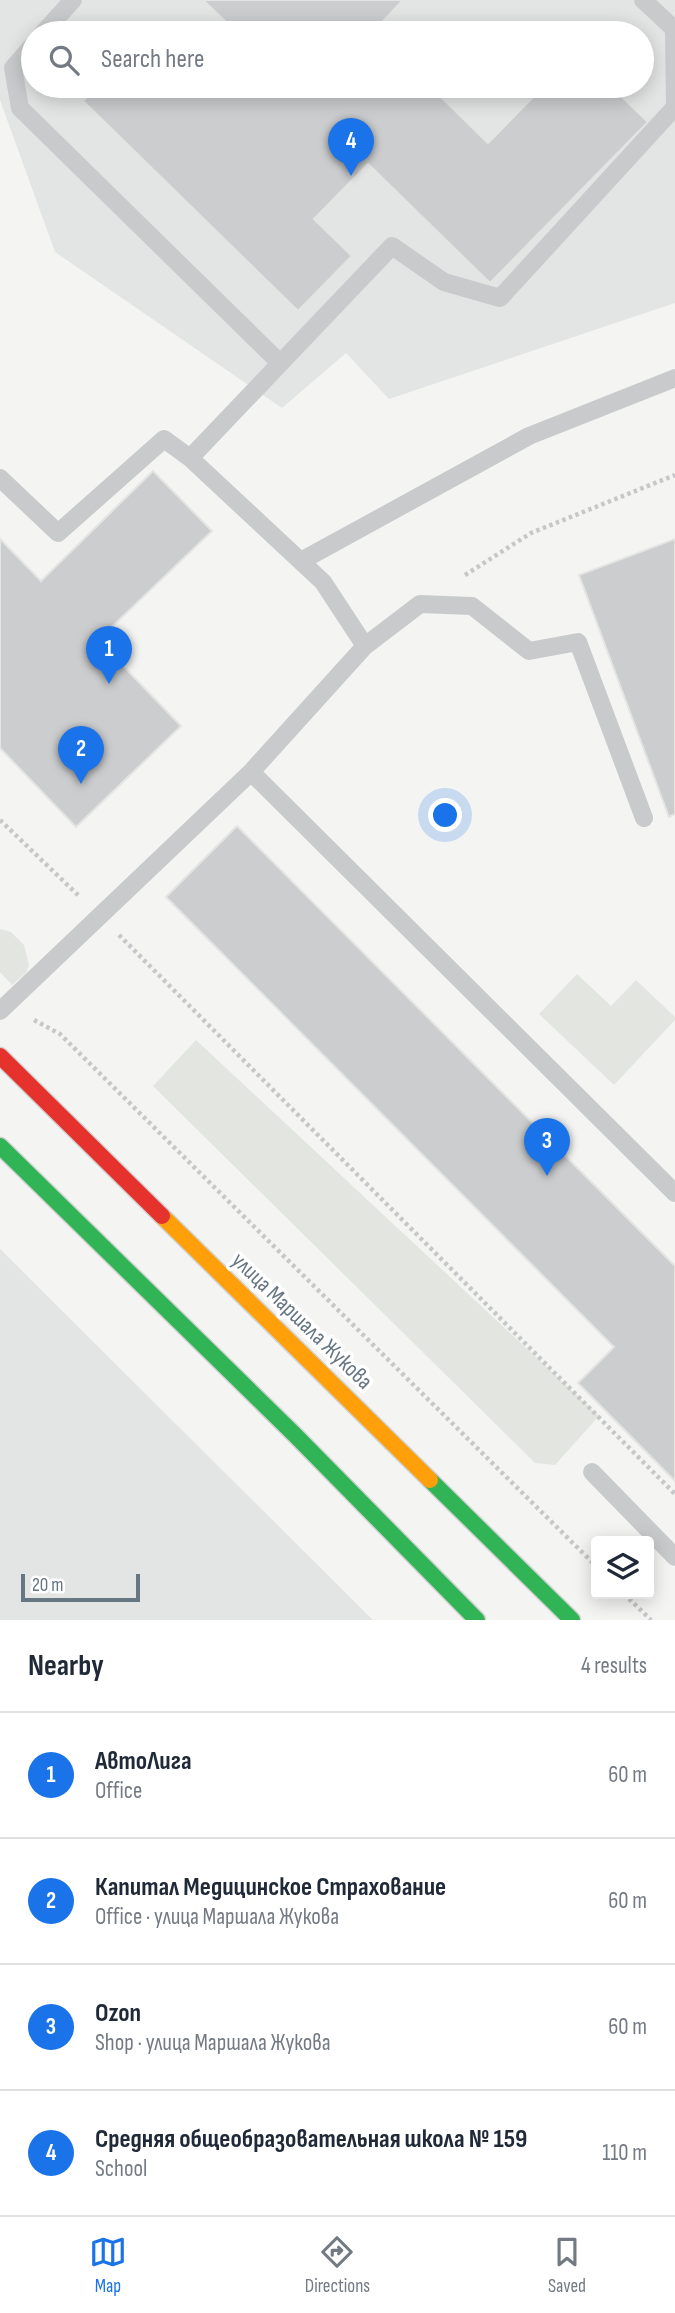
<!DOCTYPE html>
<meta charset="utf-8">
<style>
body{margin:0;font-family:"Sofia Sans Condensed",sans-serif;background:#f2f2f3;color:#1f2937}
.controls{position:absolute;right:21px;bottom:21px;display:grid;overflow:hidden;border-radius:7px;box-shadow:0 4px 18px #0003}
.controls button{width:63px;height:63px;display:grid;place-items:center;padding:0;border:0;border-bottom:2px solid #e0e1e3;background:#fff;color:#1f2937;font:35px sans-serif}
.scale{position:absolute;left:21px;bottom:18px;width:119px;box-sizing:border-box;padding-left:7px;border:4px solid #667682;border-top:0;font-size:19px;line-height:24px;white-space:nowrap;color:#667682;-webkit-text-stroke:5px #fff;paint-order:stroke}
.you{position:absolute;left:446px;top:816px;width:24px;height:24px;margin:-18px;border:5px solid #fff;border-radius:50%;background:#1a73e8;box-shadow:0 0 0 10px #1a73e833}
.badge{display:grid;place-items:center;width:46px;height:46px;border-radius:50%;background:#1a73e8;color:#fff;font-size:23px;font-weight:700}
.pin{position:absolute;translate:-50% -58px;filter:drop-shadow(0 2px 4px #0008)}
.pin::after{content:'';position:absolute;top:37px;width:24px;height:21px;background:inherit;clip-path:polygon(0 0,100% 0,50% 100%)}
.list{margin:0;padding:0;list-style:none}
h2{display:flex;justify-content:space-between;align-items:center;height:91px;margin:0;padding:0 28px;font-size:30px}
h2 small{font-size:23px;font-weight:400;color:#747a83}
.list li{display:grid;grid-template-columns:46px 1fr auto;gap:21px;align-items:center;box-sizing:border-box;height:126px;padding:0 28px;border-top:2px solid #e0e1e3}
.list b{display:block;font-size:26px;white-space:nowrap}
.list p{margin:0;font-size:23px;white-space:nowrap;color:#747a83}
.list em{font-size:23px;font-style:normal;color:#747a83}
.icon{flex:none;width:38px;height:38px;fill:none;stroke:currentColor;stroke-width:2;stroke-linecap:round;stroke-linejoin:round}
.map{position:relative;flex:none;width:675px;height:1620px;overflow:hidden}
.search{position:absolute;background:#fff;box-shadow:0 4px 18px #0003;left:21px;right:21px;top:21px;height:77px;display:flex;align-items:center;gap:18px;box-sizing:border-box;padding:0 24px;border-radius:38px;color:#747a83;font-size:26px}
.sheet{height:595px;background:#fff}
nav{display:flex;justify-content:space-around;align-items:center;box-sizing:border-box;height:98px;border-top:2px solid #e0e1e3;background:#fff;font-size:19px;color:#747a83}
nav a{display:grid;justify-items:center;gap:4px}
nav .on{color:#1a73e8}
.map>svg:first-child{display:block}
.built{fill:#e3e4e4;fill-rule:evenodd}
.green{fill:#e3e6e0}
.building{fill:#cbcdce;stroke:#e4e4e3;stroke-width:2}
.lines{fill:none;stroke-linecap:round;stroke-linejoin:round}
.fast-casing{stroke:#d0d1d1;stroke-width:19}
.slow-casing{stroke:#d0d1d1;stroke-width:19}
.jam-casing{stroke:#d0d1d1;stroke-width:19}
.path{stroke:#c6c7c8;stroke-width:4.5;stroke-dasharray:3.5 3.5;stroke-linecap:butt}
.lane{stroke:#c9cacb;stroke-width:18}
.fast{stroke:#30b455;stroke-width:16}
.slow{stroke:#ff9f0a;stroke-width:16}
.jam{stroke:#e5322d;stroke-width:16}
.labels{text-anchor:middle;dominant-baseline:central;stroke-width:7;stroke-linejoin:round;paint-order:stroke}
.street-label{font-size:23px;fill:#667682;stroke:#fff}
</style>
<div class="map">
<svg width="675" height="1620" viewBox="0 0 675 1620">
<rect width="100%" height="100%" fill="#f4f4f3"/>
<!-- built -->
<path class="built" d="M 0,0 L 675,0 L 675,303 L 389,399 L 346,353 L 282,408 L 55,252 L 0,100 ZM 33,33 L 642,33 L 642,86 L 33,86 Z
M 0,1249 L 373,1620 L 0,1620 Z"/>
<!-- green -->
<path class="green" d="M 0,929 L 11,932 L 24,945 L 29,965 L 26,973 L 12,985 L 0,972 Z
M 577,974 L 611,1006 L 636,980 L 675,1017 L 675,1020 L 614,1085 L 539,1014 Z
M 196,1040 L 599,1416 L 555,1465 L 535,1463 L 153,1086 Z"/>
<!-- building -->
<path class="building" d="M 203,0 L 403,0 L 374,31 L 376,33 L 219,33 L 228,24 Z
M 97,86 L 430,86 L 488,143 L 544,86 L 611,86 L 648,122 L 490,283 L 368,164 L 314,219 L 352,256 L 298,311 L 83,101 Z
M 153,471 L 212,531 L 98,640 L 181,726 L 76,827 L 0,748 L 0,539 L 41,581 Z
M 675,539 L 675,814 L 669,817 L 579,575 Z
M 237,826 L 675,1266 L 675,1481 L 578,1383 L 614,1347 L 166,897 Z"/>
<g class="lines">
<defs>
<path id="fast" d="M 0,1146 L 295,1435 L 477,1620
M 430,1480 L 572,1620"/>
<path id="slow" d="M 162,1216 L 430,1480"/>
<path id="jam" d="M 0,1056 L 162,1216"/>
</defs>
<!-- fast casing -->
<use href="#fast" class="fast-casing"/>
<!-- slow casing -->
<use href="#slow" class="slow-casing"/>
<!-- jam casing -->
<use href="#jam" class="jam-casing"/>
<!-- path -->
<path class="path" d="M 465,575 L 531,533 L 675,475
M 0,820 L 80,897
M 119,935 L 675,1494
M 34,1020 L 60,1034 L 596,1566
M 624,1594 L 651,1620"/>
<!-- lane -->
<path class="lane" d="M 43,33 L 73,0
M 33,45 L 13,68 L 20,108 L 280,363
M 190,458 L 392,246 L 444,282 L 500,298 L 675,107 L 674,29 L 643,0
M 0,478 L 58,533 L 164,439 L 190,458 L 323,582 L 365,646 L 251,772 L 675,1193
M 301,561 L 529,436 L 675,378
M 365,646 L 420,604 L 472,606 L 529,651 L 578,642 L 644,818
M 0,1011 L 251,772
M 592,1472 L 675,1557"/>
<!-- fast -->
<use href="#fast" class="fast"/>
<!-- slow -->
<use href="#slow" class="slow"/>
<!-- jam -->
<use href="#jam" class="jam"/>
</g>
<g class="labels">
<!-- street labels -->
<g class="street-label">
<text transform="translate(302 1321) rotate(44)">улица Маршала Жукова</text>
</g>
</g>
</svg>
<div class="controls">
<button><svg class="icon" aria-label="layers" viewBox="0 0 24 24"><path d="M12 4l9 5-9 5-9-5zM3 14l9 5 9-5"/></svg></button>
</div>
<div class="scale">20 m</div>
<div class="you"></div>
<div class="pin badge" style="left:109px;top:684px">1</div>
<div class="pin badge" style="left:81px;top:784px">2</div>
<div class="pin badge" style="left:547px;top:1176px">3</div>
<div class="pin badge" style="left:351px;top:176px">4</div>
<div class="search"><svg class="icon" aria-label="search" viewBox="0 0 24 24"><circle cx="10" cy="10" r="6"/><path d="M15 15l6 6"/></svg>Search here</div>
</div>
<section class="sheet">
<h2>Nearby<small>4 results</small></h2>
<ul class="list">
<li><span class="badge">1</span><div><b>АвтоЛига</b><p>Office</p></div><em>60 m</em></li>
<li><span class="badge">2</span><div><b>Капитал Медицинское Страхование</b><p>Office · улица Маршала Жукова</p></div><em>60 m</em></li>
<li><span class="badge">3</span><div><b>Ozon</b><p>Shop · улица Маршала Жукова</p></div><em>60 m</em></li>
<li><span class="badge">4</span><div><b>Средняя общеобразовательная школа № 159</b><p>School</p></div><em>110 m</em></li>
</ul>
</section>
<nav>
<a class="on"><svg class="icon" aria-label="map" viewBox="0 0 24 24"><path d="M3 6l6-2 6 2 6-2v14l-6 2-6-2-6 2zM9 4v14M15 6v14"/></svg>Map</a>
<a><svg class="icon" aria-label="directions" viewBox="0 0 24 24"><path d="M12 3l9 9-9 9-9-9zM9 14v-3h6M13 9l2 2-2 2"/></svg>Directions</a>
<a><svg class="icon" aria-label="saved" viewBox="0 0 24 24"><path d="M7 4h10v16l-5-4-5 4z"/></svg>Saved</a>
</nav>
